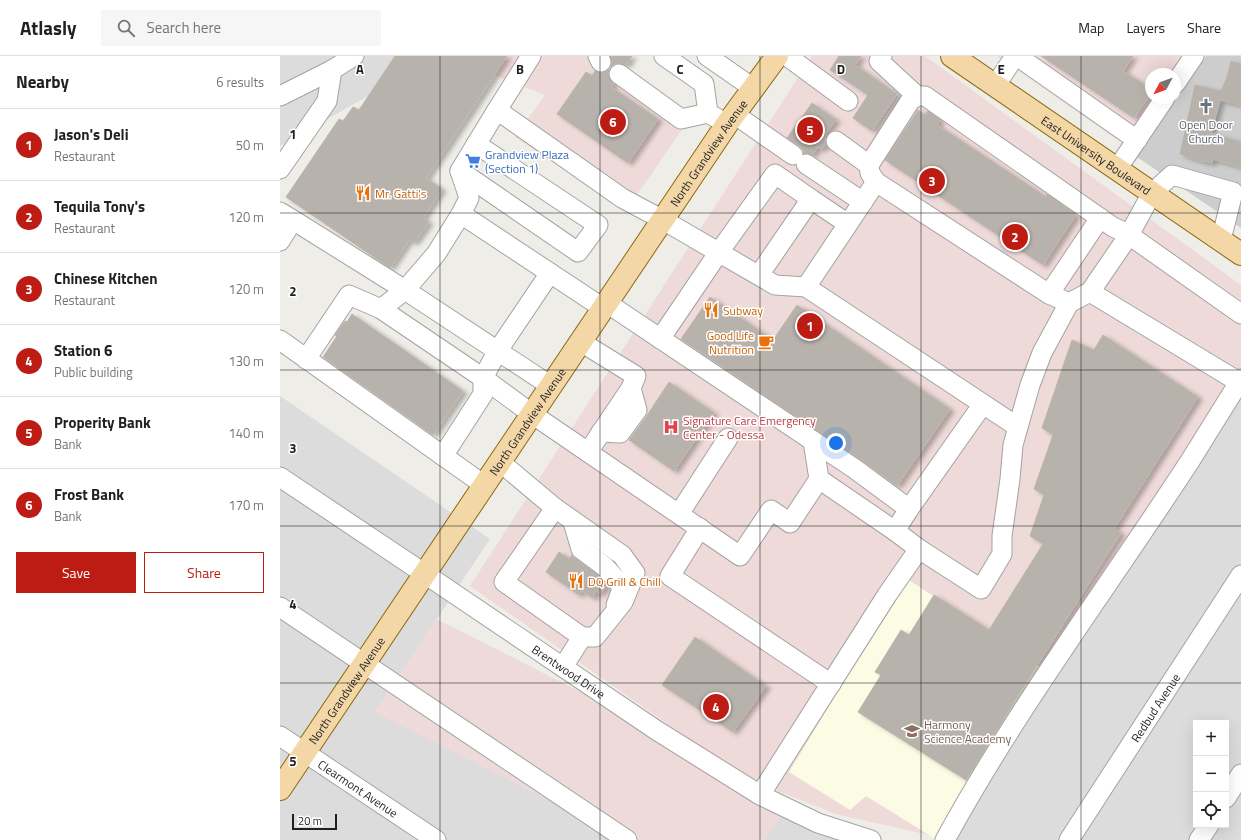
<!DOCTYPE html>
<meta charset="utf-8">
<style>
body{margin:0;font-family:"Titillium Web",sans-serif;background:#f6f6f6;color:#202124}
.controls{position:absolute;right:12px;bottom:12px;display:grid;overflow:hidden;border-radius:0px;box-shadow:0 4px 16px #0002}
.controls button{width:36px;height:36px;display:grid;place-items:center;padding:0;border:0;border-bottom:1px solid #e0e0e0;background:#fff;color:#202124;font:20px sans-serif}
.compass{position:absolute;left:865px;top:12px;width:36px;height:36px;border-radius:50%;background:#fff;box-shadow:0 4px 16px #0002;rotate:229deg}
.scale{position:absolute;left:12px;bottom:10px;width:45px;box-sizing:border-box;padding-left:4px;border:2px solid #1f1f1f;border-top:0;font-size:11px;line-height:14px;white-space:nowrap;color:#1f1f1f;-webkit-text-stroke:3px #fff;paint-order:stroke}
.you{position:absolute;left:556px;top:387px;width:14px;height:14px;margin:-10px;border:3px solid #fff;border-radius:50%;background:#1a73e8;box-shadow:0 0 0 6px #1a73e833}
.badge{display:grid;place-items:center;width:26px;height:26px;border-radius:50%;background:#bc1c13;color:#fff;font-size:13px;font-weight:700}
.pin{position:absolute;translate:-50% -50%;border:2px solid #fff;box-shadow:0 1px 4px #0006}
.list{margin:0;padding:0;list-style:none}
h2{display:flex;justify-content:space-between;align-items:center;height:52px;margin:0;padding:0 16px;font-size:17px}
h2 small{font-size:13px;font-weight:400;color:#757577}
.list li{display:grid;grid-template-columns:26px 1fr auto;gap:12px;align-items:center;box-sizing:border-box;height:72px;padding:0 16px;border-top:1px solid #e0e0e0}
.list b{display:block;font-size:15px;white-space:nowrap}
.list p{margin:0;font-size:13px;white-space:nowrap;color:#757577}
.list em{font-size:13px;font-style:normal;color:#757577}
.actions{display:flex;gap:8px;padding:12px 16px}
.actions a{flex:1;padding:9px 0;border:1px solid #bc1c13;border-radius:0px;text-align:center;font-size:14px;color:#bc1c13}
.actions .main{background:#bc1c13;color:#fff}
.icon{flex:none;width:22px;height:22px;fill:none;stroke:currentColor;stroke-width:2;stroke-linecap:round;stroke-linejoin:round}
.map{position:relative;flex:none;width:961px;height:784px;overflow:hidden}
header{display:flex;align-items:center;gap:24px;box-sizing:border-box;height:56px;padding:0 20px;background:#fff;border-bottom:1px solid #e0e0e0}
header strong{font-size:19px}
nav{display:flex;gap:22px;margin-inline-start:auto;font-size:14px}
.search{width:280px;height:36px;background:#f6f6f6;display:flex;align-items:center;gap:10px;box-sizing:border-box;padding:0 14px;border-radius:0px;color:#757577;font-size:15px}
main{display:flex}
aside{flex:1;background:#fff}
.map>svg:first-child{display:block}
.residential{fill:#dddcdc;fill-rule:evenodd}
.commercial{fill:#eedad8}
.education{fill:#fbfce3}
.religious{fill:#cdcdcd}
.building{fill:#b8b2ac;stroke:#bfb5aa;filter:url(#shadow)}
.lines{fill:none;stroke-linecap:round;stroke-linejoin:round}
.minor-casing{stroke:#a3a3a3;stroke-width:21}
.major-casing{stroke:#8d6a0e;stroke-width:24}
.minor{stroke:#fff;stroke-width:19}
.major{stroke:#f3d7a7;stroke-width:22}
.grid{fill:none;stroke:#1f1f1f;stroke-width:1;stroke-opacity:0.55}
.labels{text-anchor:middle;dominant-baseline:central;stroke-width:3;stroke-linejoin:round;paint-order:stroke}
.worship-label{font-size:12px;fill:#5b616d;stroke:#fff}
.street-label{font-size:12px;fill:#1f1f1f;stroke:#fff}
.shop-label{font-size:12px;fill:#366cbe;stroke:#fff;text-anchor:start}
.food-label{font-size:12px;fill:#c56008;stroke:#fff;text-anchor:start}
.health-label{font-size:12px;fill:#be3a42;stroke:#fff;text-anchor:start}
.education-label{font-size:12px;fill:#785e54;stroke:#fff;text-anchor:start}
.grid-label{font-size:13px;text-anchor:middle;font-weight:bold;fill:#1f1f1f;stroke:#fff;stroke-width:3;stroke-linejoin:round;paint-order:stroke}
</style>
<header>
<strong>Atlasly</strong>
<div class="search"><svg class="icon" aria-label="search" viewBox="0 0 24 24"><circle cx="10" cy="10" r="6"/><path d="M15 15l6 6"/></svg>Search here</div>
<nav><a>Map</a><a>Layers</a><a>Share</a></nav>
</header>
<main>
<aside>
<h2>Nearby<small>6 results</small></h2>
<ul class="list">
<li><span class="badge">1</span><div><b>Jason's Deli</b><p>Restaurant</p></div><em>50 m</em></li>
<li><span class="badge">2</span><div><b>Tequila Tony's</b><p>Restaurant</p></div><em>120 m</em></li>
<li><span class="badge">3</span><div><b>Chinese Kitchen</b><p>Restaurant</p></div><em>120 m</em></li>
<li><span class="badge">4</span><div><b>Station 6</b><p>Public building</p></div><em>130 m</em></li>
<li><span class="badge">5</span><div><b>Properity Bank</b><p>Bank</p></div><em>140 m</em></li>
<li><span class="badge">6</span><div><b>Frost Bank</b><p>Bank</p></div><em>170 m</em></li>
</ul>
<div class="actions"><a class="main">Save</a><a>Share</a></div>
</aside>
<div class="map">
<svg width="961" height="784" viewBox="0 0 961 784">
<defs>
<filter id="shadow"><feDropShadow dx="4.5" dy="2.5" stdDeviation="2" flood-color="#0004"/></filter>
</defs>
<rect width="100%" height="100%" fill="#efede7"/>
<!-- residential -->
<path class="residential" d="M 0,0 L 144,0 L 137,12 L 0,90 Z
M 961,321 L 961,784 L 662,784 ZM 916,667 L 946,667 L 946,769 L 916,769 Z
M 0,340 L 210,483 L 95,656 L 322,770 L 344,784 L 0,784 Z
M 506,752 L 591,784 L 484,784 Z"/>
<!-- commercial -->
<path class="commercial" d="M 166,0 L 328,0 L 412,59 L 346,155 L 235,81 L 265,39 Z
M 532,0 L 645,0 L 961,229 L 961,321 L 662,782 L 556,758 L 500,736 L 439,704 L 190,530 Z
M 717,0 L 909,0 L 895,18 L 871,18 L 871,42 L 879,42 L 846,90 Z
M 156,563 L 376,674 L 506,752 L 484,784 L 344,784 L 322,770 L 95,656 Z"/>
<!-- education -->
<path class="education" d="M 629,524 L 768,616 L 657,784 L 586,740 L 570,754 L 509,716 L 559,634 Z"/>
<!-- religious -->
<path class="religious" d="M 926,0 L 961,0 L 961,172 L 857,101 Z"/>
<!-- building -->
<path class="building" d="M 115,0 L 227,0 L 146,122 L 162,133 L 143,162 L 149,166 L 134,187 L 129,184 L 110,212 L 6,141 L 59,63 L 63,65 L 73,51 L 79,54 Z
M 330,0 L 352,0 L 346,9 L 340,7 L 335,8 L 331,11 L 332,6 Z
M 559,0 L 581,0 L 575,9 L 617,38 L 592,75 L 573,62 L 588,39 L 550,14 Z
M 761,0 L 853,0 L 843,15 L 871,33 L 871,37 L 854,62 Z
M 951,5 L 961,8 L 961,49 L 940,44 L 931,77 L 961,86 L 961,111 L 933,103 L 932,107 L 924,105 L 924,106 L 900,98 L 915,29 L 941,35 L 947,21 Z
M 330,13 L 328,17 L 329,22 L 333,28 L 331,31 L 378,63 L 348,107 L 277,58 L 306,16 L 312,20 L 315,15 L 321,17 L 326,16 Z
M 532,47 L 556,64 L 545,78 L 547,79 L 545,83 L 546,88 L 541,94 L 538,91 L 532,99 L 527,97 L 524,98 L 523,94 L 520,90 L 507,82 Z
M 638,54 L 645,59 L 648,55 L 660,64 L 657,69 L 766,141 L 767,138 L 796,159 L 763,209 L 605,104 Z
M 430,241 L 493,284 L 517,249 L 670,353 L 617,430 L 581,404 L 401,283 Z
M 72,258 L 183,335 L 153,379 L 43,301 L 57,280 L 55,279 L 65,265 L 67,266 Z
M 823,279 L 918,341 L 834,473 L 841,477 L 759,606 L 686,724 L 578,656 L 601,619 L 595,616 L 621,574 L 629,579 L 654,539 L 709,574 L 763,488 L 750,480 L 764,439 L 754,433 L 773,379 L 762,372 L 792,284 L 814,294 Z
M 389,326 L 434,357 L 394,415 L 349,384 L 366,361 Z
M 279,496 L 289,503 L 292,499 L 294,502 L 317,518 L 327,529 L 320,538 L 316,535 L 313,542 L 302,535 L 299,539 L 266,516 Z
M 415,581 L 486,630 L 453,676 L 382,629 Z"/>
<g class="lines">
<defs>
<g id="minor">
<path d="M 318,0 L 321,6"/>
<path d="M 384,0 L 424,28 L 428,57"/>
<path d="M 427,0 L 473,32"/>
<path d="M 507,0 L 568,45"/>
<path d="M 602,0 L 599,5 L 637,40"/>
<path d="M 737,0 L 857,84"/>
<path d="M 339,18 L 401,63 L 428,57 L 447,68"/>
<path d="M 895,28 L 914,0"/>
<path d="M 715,30 L 735,0"/>
<path d="M 0,40 L 52,14"/>
<path d="M 217,54 L 251,0"/>
<path d="M 454,58 L 513,99"/>
<path d="M 556,85 L 589,109"/>
<path d="M 526,108 L 583,146"/>
<path d="M 0,113 L 47,45 L 52,14 L 74,0"/>
<path d="M 837,113 L 885,42"/>
<path d="M 180,115 L 298,196 L 318,169 L 196,88"/>
<path d="M 531,143 L 568,168"/>
<path d="M 0,156 L 13,164 L 0,185"/>
<path d="M 181,158 L 189,142 L 180,115 L 217,54 L 342,142 L 383,164 L 495,229 L 526,231 L 703,348"/>
<path d="M 13,164 L 125,234 L 271,330"/>
<path d="M 526,231 L 596,126"/>
<path d="M 810,236 L 959,326"/>
<path d="M 769,238 L 820,162"/>
<path d="M 327,247 L 575,413 L 629,453"/>
<path d="M 789,247 L 769,238 L 596,126 L 590,117 L 589,109 L 630,45 L 637,40 L 645,40 L 833,171 L 842,175 L 849,179 L 961,258"/>
<path d="M 101,253 L 125,234 L 156,198 L 181,158 L 323,252"/>
<path d="M 380,283 L 439,196 L 495,118 L 531,143 L 479,219"/>
<path d="M 0,284 L 204,429"/>
<path d="M 301,286 L 356,320 L 351,332 L 308,396"/>
<path d="M 26,303 L 69,239 L 101,253 L 203,322 L 252,358 L 460,500 L 491,454 L 510,467 L 539,423"/>
<path d="M 738,371 L 703,348 L 629,453 L 615,475 L 639,493 L 701,533 L 722,498 L 722,480 L 730,423 L 733,389 L 750,329 L 762,297 L 789,247 L 810,236 L 849,179 L 872,137 L 892,119 L 953,136 L 941,184"/>
<path d="M 321,376 L 340,377 L 357,354 L 351,332"/>
<path d="M 533,385 L 539,423 L 615,475"/>
<path d="M 163,400 L 203,338 L 203,322 L 218,294 L 270,217"/>
<path d="M 220,406 L 275,452 L 342,499 L 355,517 L 343,546 L 315,581 L 302,581"/>
<path id="s1" d="M 0,421 L 145,518 L 376,674 L 480,739 L 538,767 L 591,784"/>
<path d="M 275,452 L 224,526 L 302,581 L 283,611"/>
<path d="M 399,458 L 448,382"/>
<path d="M 293,466 L 301,493 L 324,510 L 338,525 L 342,533 L 336,549"/>
<path d="M 420,472 L 390,520 L 551,628"/>
<path d="M 0,551 L 347,784"/>
<path id="s2" d="M 0,680 L 156,784"/>
<path d="M 480,739 L 607,539 L 639,493"/>
<path d="M 946,742 L 961,718"/>
<path d="M 665,784 C 737,652 828,531 910,405 C 927,378 944,350 961,323"/>
<path id="s3" d="M 789,784 L 961,519"/>
<path d="M 919,784 L 929,769"/>
</g>
<g id="major">
<path id="s4" d="M 672,0 L 961,198"/>
<path id="s5" d="M 0,733 L 447,68 L 497,0"/>
</g>
</defs>
<!-- minor casing -->
<use href="#minor" class="minor-casing"/>
<!-- major casing -->
<use href="#major" class="major-casing"/>
<!-- minor -->
<use href="#minor" class="minor"/>
<!-- major -->
<use href="#major" class="major"/>
</g>
<!-- grid -->
<path class="grid" d="M 160,0 L 160,784M 320,0 L 320,784M 480,0 L 480,784M 641,0 L 641,784M 801,0 L 801,784M 0,157 L 961,157M 0,314 L 961,314M 0,470 L 961,470M 0,627 L 961,627"/>
<!-- icons -->
<defs>
<symbol id="church-bare" viewBox="-9 -9 18 18"><path d="M-1.2-6h2.4v3.5h3.3v2.4h-3.3V6h-2.4V-.1h-3.3v-2.4h3.3Z" fill="#6b7280" stroke="#fff" stroke-width="2.5" paint-order="stroke"/></symbol>
<symbol id="supermarket-bare" viewBox="-9 -9 18 18"><path d="M-6-5.5h2.5l.6 2H6L4.5 2H-2.5L-4.4-4H-6ZM-1.5 3.2a1.3 1.3 0 1 0 .1 0ZM3 3.2a1.3 1.3 0 1 0 .1 0Z" fill="#3f7fe0" stroke="#fff" stroke-width="2.5" paint-order="stroke"/></symbol>
<symbol id="restaurant-bare" viewBox="-9 -9 18 18"><path d="M-5-6h1v4h1v-4h1v4h1v-4h1v5L-1.5 .5V6h-2V.5L-5-1ZM5-6V6H3V1.5H1.5Q1.5-4 5-6Z" fill="#e8710a" stroke="#fff" stroke-width="2.5" paint-order="stroke"/></symbol>
<symbol id="cafe-bare" viewBox="-9 -9 18 18"><path d="M-5.5-4.5H6V0H3Q3 3.5 0 3.5H-2.5Q-5.5 3.5-5.5 0ZM3-3.2v2h1.7v-2ZM-6 4.5H4V6H-6Z" fill="#e8710a" stroke="#fff" stroke-width="2.5" paint-order="stroke"/></symbol>
<symbol id="hospital-bare" viewBox="-9 -9 18 18"><path d="M-5-5h3v3.5h4V-5h3V5h-3V1.5h-4V5h-3Z" fill="#e0444e" stroke="#fff" stroke-width="2.5" paint-order="stroke"/></symbol>
<symbol id="school-bare" viewBox="-9 -9 18 18"><path d="M0-5L7-2L0 1L-7-2ZM-4 1L0 2.5L4 1V4Q0 6-4 4Z" fill="#8d6e63" stroke="#fff" stroke-width="2.5" paint-order="stroke"/></symbol>
</defs>
<g fill-rule="evenodd">
<use href="#church-bare" x="915" y="39" width="22" height="22"/>
<use href="#supermarket-bare" x="182" y="94" width="22" height="22"/>
<use href="#restaurant-bare" x="72" y="126" width="22" height="22"/>
<use href="#restaurant-bare" x="420" y="243" width="22" height="22"/>
<use href="#cafe-bare" x="475" y="275" width="22" height="22"/>
<use href="#hospital-bare" x="380" y="360" width="22" height="22"/>
<use href="#restaurant-bare" x="285" y="514" width="22" height="22"/>
<use href="#school-bare" x="621" y="664" width="22" height="22"/>
</g>
<g class="labels">
<!-- worship labels -->
<g class="worship-label">
<text x="926" y="68">Open Door<tspan x="926" dy="14">Church</tspan></text>
</g>
<!-- street labels -->
<g class="street-label">
<text stroke="none"><textPath href="#s5" startOffset="767">North Grandview Avenue</textPath></text>
<text stroke="none"><textPath href="#s4" startOffset="175">East University Boulevard</textPath></text>
<text stroke="none"><textPath href="#s5" startOffset="443">North Grandview Avenue</textPath></text>
<text stroke="none"><textPath href="#s1" startOffset="348">Brentwood Drive</textPath></text>
<text stroke="none"><textPath href="#s5" startOffset="119">North Grandview Avenue</textPath></text>
<text stroke="none"><textPath href="#s3" startOffset="158">Redbud Avenue</textPath></text>
<text stroke="none"><textPath href="#s2" startOffset="94">Clearmont Avenue</textPath></text>
</g>
<!-- shop labels -->
<g class="shop-label">
<text x="205" y="98">Grandview Plaza<tspan x="205" dy="14">(Section 1)</tspan></text>
</g>
<!-- food labels -->
<g class="food-label">
<text x="95" y="137">Mr. Gatti's</text>
<text x="443" y="254">Subway</text>
<text x="474" y="279" text-anchor="end">Good Life<tspan x="474" dy="14">Nutrition</tspan></text>
<text x="308" y="525">DQ Grill &amp; Chill</text>
</g>
<!-- health labels -->
<g class="health-label">
<text x="403" y="364">Signature Care Emergency<tspan x="403" dy="14">Center - Odessa</tspan></text>
</g>
<!-- education labels -->
<g class="education-label">
<text x="644" y="668">Harmony<tspan x="644" dy="14">Science Academy</tspan></text>
</g>
</g>
<g class="grid-label">
<text x="80" y="18">A</text>
<text x="240" y="18">B</text>
<text x="400" y="18">C</text>
<text x="561" y="18">D</text>
<text x="721" y="18">E</text>
<text x="13" y="83">1</text>
<text x="13" y="240">2</text>
<text x="13" y="397">3</text>
<text x="13" y="553">4</text>
<text x="13" y="710">5</text>
</g>
</svg>
<div class="controls">
<button>+</button>
<button>−</button>
<button><svg class="icon" aria-label="locate" viewBox="0 0 24 24"><circle cx="12" cy="12" r="6"/><path d="M12 2v4M12 18v4M2 12h4M18 12h4"/></svg></button>
</div>
<svg class="compass" viewBox="-18 -18 36 36"><path d="M0-13l5 13h-10z" fill="#e53935"/><path d="M0 13l5-13h-10z" fill="#757577"/></svg>
<div class="scale">20 m</div>
<div class="you"></div>
<div class="pin badge" style="left:530px;top:270px">1</div>
<div class="pin badge" style="left:735px;top:181px">2</div>
<div class="pin badge" style="left:652px;top:125px">3</div>
<div class="pin badge" style="left:436px;top:651px">4</div>
<div class="pin badge" style="left:530px;top:74px">5</div>
<div class="pin badge" style="left:333px;top:66px">6</div>
</div>
</main>
